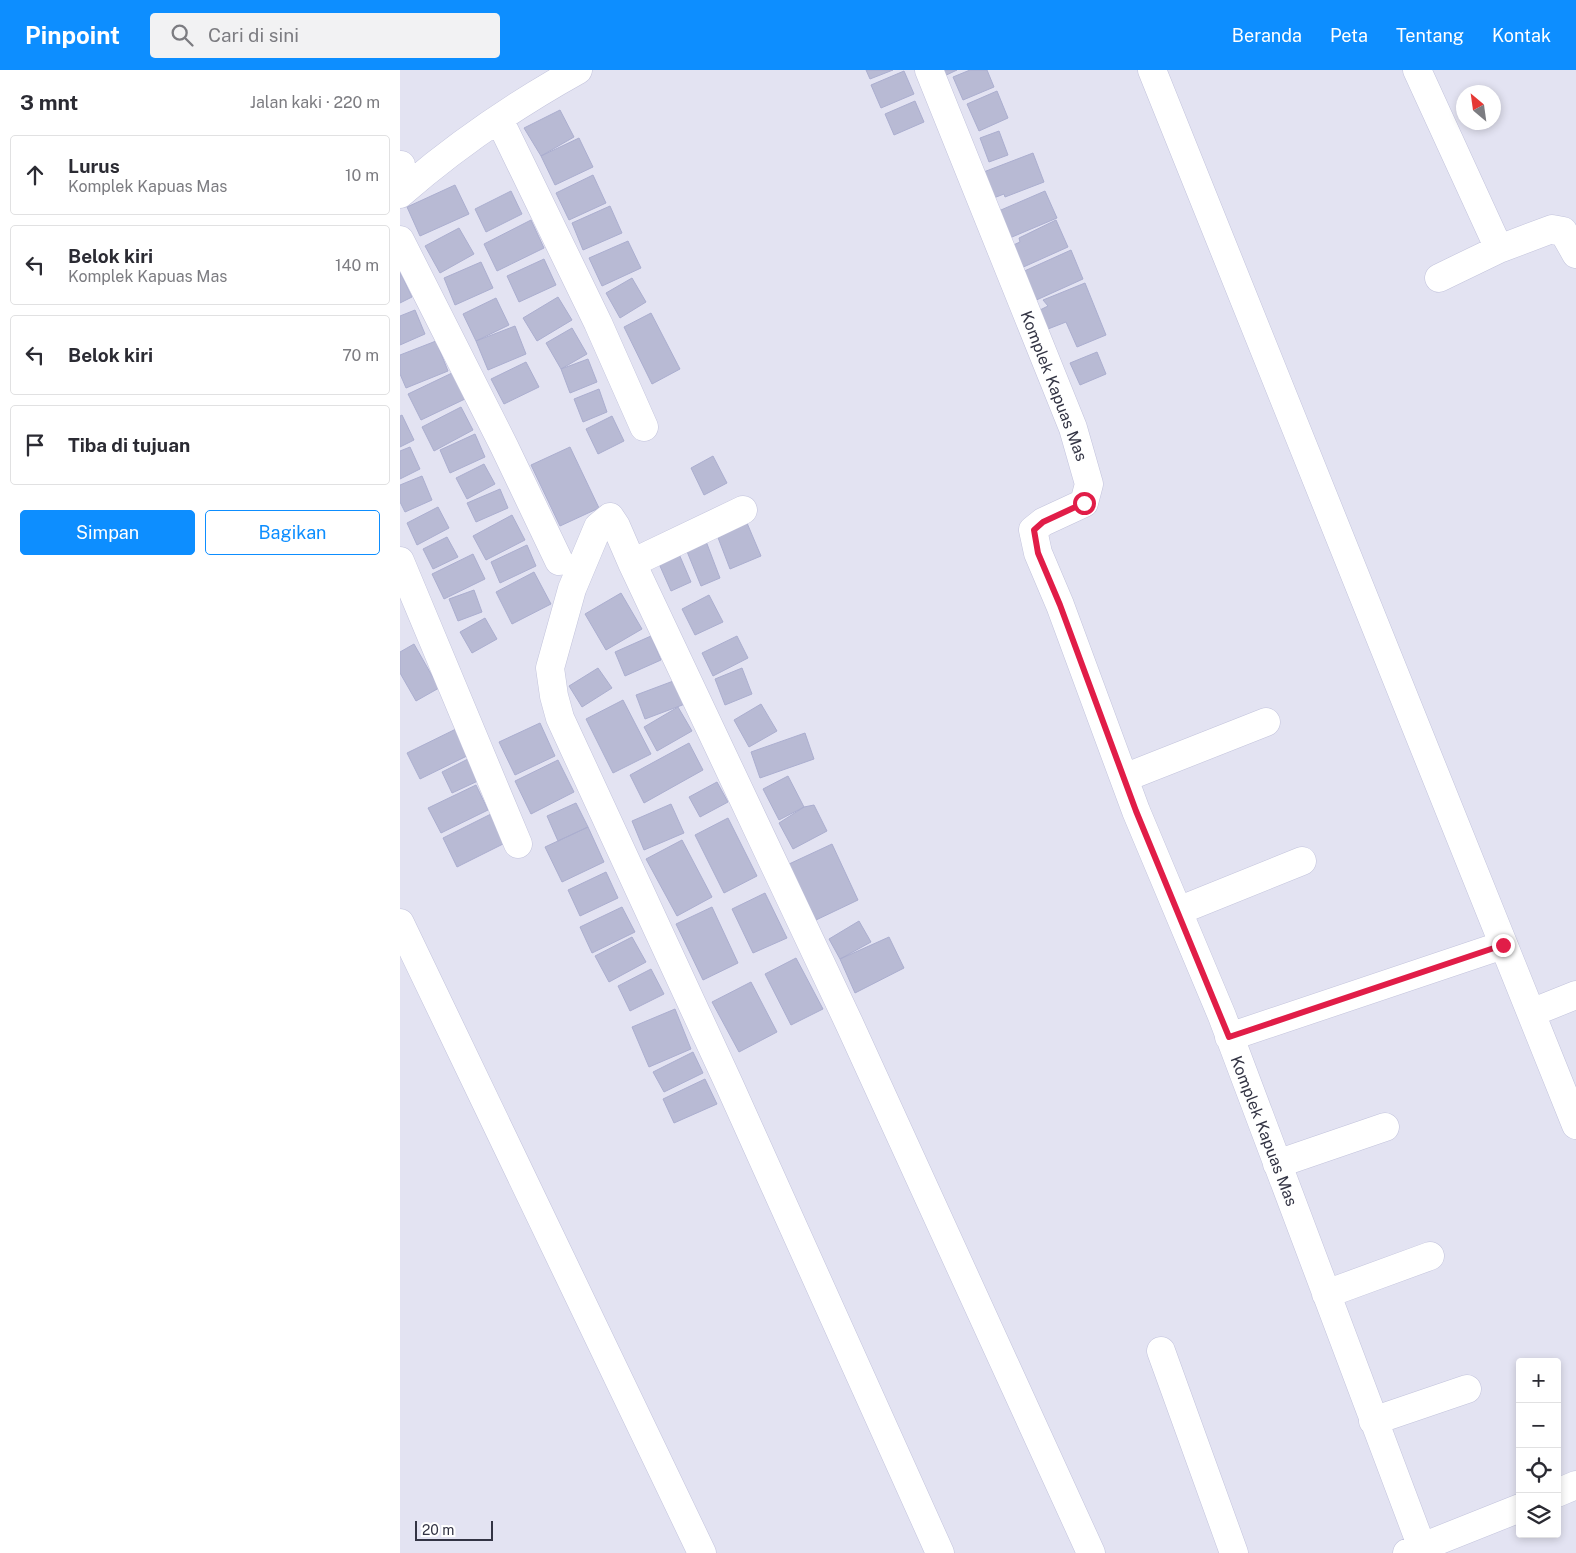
<!DOCTYPE html>
<html lang="id">
<meta charset="utf-8">
<style>
body{margin:0;font-family:"Public Sans",sans-serif;background:#f2f2f3;color:#2b2b33}
.controls{position:absolute;right:15px;bottom:15px;display:grid;overflow:hidden;border-radius:5px;box-shadow:0 2px 8px #0003}
.controls button{width:45px;height:45px;display:grid;place-items:center;padding:0;border:0;border-bottom:1px solid #e1e1e2;background:#fff;color:#2b2b33;font:25px sans-serif}
.compass{position:absolute;left:1056px;top:15px;width:45px;height:45px;border-radius:50%;background:#fff;box-shadow:0 2px 8px #0003;rotate:331deg}
.scale{position:absolute;left:15px;bottom:12px;width:78px;box-sizing:border-box;padding-left:5px;border:2px solid #333444;border-top:0;font-size:14px;line-height:18px;white-space:nowrap;color:#333444;-webkit-text-stroke:4px #fff;paint-order:stroke}
.stop{position:absolute;width:15px;height:15px;margin:-11px;border:4px solid #e11d48;border-radius:50%;background:#fff}
.stop.end{background:#e11d48;border-color:#fff;box-shadow:0 1px 5px #0008}
.list{margin:0;padding:0;list-style:none}
h2{display:flex;justify-content:space-between;align-items:center;height:65px;margin:0;padding:0 20px;font-size:21px}
h2 small{font-size:16px;font-weight:400;color:#7c7c81}
.list li{display:grid;grid-template-columns:32px 1fr auto;gap:15px;align-items:center;box-sizing:border-box;height:80px;margin:0 10px 10px;padding:0 10px;border:1px solid #e1e1e2;border-radius:5px}
.list b{display:block;font-size:19px;white-space:nowrap}
.list p{margin:0;font-size:16px;white-space:nowrap;color:#7c7c81}
.list em{font-size:16px;font-style:normal;color:#7c7c81}
.actions{display:flex;gap:10px;padding:15px 20px}
.actions a{flex:1;padding:11px 0;border:1px solid #0d8eff;border-radius:5px;text-align:center;font-size:18px;color:#0d8eff}
.actions .main{background:#0d8eff;color:#fff}
.icon{flex:none;width:28px;height:28px;fill:none;stroke:currentColor;stroke-width:2;stroke-linecap:round;stroke-linejoin:round}
.map{position:relative;flex:none;width:1176px;height:1483px;overflow:hidden}
header{display:flex;align-items:center;gap:30px;box-sizing:border-box;height:70px;padding:0 25px;background:#0d8eff;color:#fff}
header strong{font-size:24px}
nav{display:flex;gap:28px;margin-inline-start:auto;font-size:18px}
.search{width:350px;height:45px;background:#f2f2f3;display:flex;align-items:center;gap:12px;box-sizing:border-box;padding:0 18px;border-radius:5px;color:#7c7c81;font-size:19px}
main{display:flex}
aside{flex:1;background:#fff}
.map>svg:first-child{display:block}
.building{fill:#b8bad4;stroke:#abaecf}
.lines{fill:none;stroke-linecap:round;stroke-linejoin:round}
.minor-casing{stroke:#c2c3dc;stroke-width:29}
.minor{stroke:#fff;stroke-width:28}
.route{stroke:#e11d48;stroke-width:6}
.labels{text-anchor:middle;dominant-baseline:central;stroke-width:4;stroke-linejoin:round;paint-order:stroke}
.street-label{font-size:16px;fill:#333444;stroke:#fff}
</style>
<header>
<strong>Pinpoint</strong>
<div class="search"><svg class="icon" aria-label="search" viewBox="0 0 24 24"><circle cx="10" cy="10" r="6"/><path d="M15 15l6 6"/></svg>Cari di sini</div>
<nav><a>Beranda</a><a>Peta</a><a>Tentang</a><a>Kontak</a></nav>
</header>
<main>
<aside>
<h2>3 mnt<small>Jalan kaki · 220 m</small></h2>
<ul class="list">
<li><svg class="icon" aria-label="ahead" viewBox="0 0 24 24"><path d="M12 20V5M6 11l6-6 6 6"/></svg><div><b>Lurus</b><p>Komplek Kapuas Mas</p></div><em>10 m</em></li>
<li><svg class="icon" aria-label="left" viewBox="0 0 24 24"><path d="M17 20v-9H6M10 6l-5 5 5 5"/></svg><div><b>Belok kiri</b><p>Komplek Kapuas Mas</p></div><em>140 m</em></li>
<li><svg class="icon" aria-label="left" viewBox="0 0 24 24"><path d="M17 20v-9H6M10 6l-5 5 5 5"/></svg><div><b>Belok kiri</b></div><em>70 m</em></li>
<li><svg class="icon" aria-label="arrive" viewBox="0 0 24 24"><path d="M6 21V4h12l-3 4 3 4H6"/></svg><div><b>Tiba di tujuan</b></div></li>
</ul>
<div class="actions"><a class="main">Simpan</a><a>Bagikan</a></div>
</aside>
<div class="map">
<svg width="1176" height="1483" viewBox="0 0 1176 1483">
<rect width="100%" height="100%" fill="#e3e3f2"/>
<!-- building -->
<path class="building" d="M 466,0 L 493,0 L 470,9 Z
M 537,0 L 557,0 L 540,8 Z
M 570,0 L 587,0 L 594,17 L 563,30 L 553,7 Z
M 504,1 L 514,24 L 481,38 L 471,15 Z
M 597,21 L 608,48 L 579,61 L 567,34 Z
M 515,31 L 524,52 L 494,65 L 485,44 Z
M 160,40 L 174,67 L 141,86 L 124,58 Z
M 599,61 L 608,85 L 589,92 L 580,68 Z
M 179,68 L 193,97 L 155,115 L 141,86 Z
M 633,83 L 644,112 L 605,127 L 604,124 L 591,129 L 581,103 Z
M 193,105 L 206,133 L 169,150 L 156,123 Z
M 55,115 L 69,144 L 20,166 L 7,137 Z
M 111,121 L 122,144 L 86,162 L 75,139 Z
M 645,121 L 657,148 L 605,170 L 594,143 Z
M 210,136 L 222,163 L 183,180 L 172,153 Z
M 131,150 L 144,178 L 97,201 L 84,174 Z
M 656,150 L 668,177 L 619,199 L 609,177 L 620,172 L 619,168 Z
M 59,158 L 74,184 L 40,203 L 25,176 Z
M 228,171 L 241,198 L 202,216 L 189,188 Z
M 671,180 L 683,209 L 632,232 L 620,203 Z
M 144,189 L 156,215 L 119,232 L 107,206 Z
M 81,192 L 93,218 L 55,235 L 44,208 Z
M 0,202 L 12,227 L 0,233 Z
M 232,208 L 246,232 L 220,248 L 206,223 Z
M 685,213 L 706,265 L 677,277 L 666,252 L 648,259 L 640,240 L 648,236 L 643,230 Z
M 158,227 L 172,250 L 137,271 L 123,248 Z
M 96,228 L 109,255 L 76,271 L 63,244 Z
M 15,240 L 25,264 L 0,275 L 0,246 Z
M 251,243 L 280,299 L 252,314 L 224,257 Z
M 115,256 L 126,284 L 88,300 L 76,271 Z
M 172,258 L 187,284 L 161,299 L 146,273 Z
M 36,271 L 48,301 L 6,318 L 0,304 L 0,285 Z
M 697,282 L 706,304 L 680,315 L 670,293 Z
M 188,289 L 197,312 L 170,323 L 161,299 Z
M 126,292 L 139,317 L 104,334 L 91,309 Z
M 52,303 L 65,329 L 21,350 L 8,324 Z
M 199,319 L 207,342 L 183,352 L 174,329 Z
M 61,337 L 73,360 L 34,381 L 22,357 Z
M 2,345 L 14,370 L 0,377 L 0,346 Z
M 212,346 L 224,371 L 198,384 L 186,359 Z
M 75,364 L 85,387 L 50,403 L 40,380 Z
M 10,377 L 20,399 L 0,409 L 0,381 Z
M 170,377 L 199,438 L 160,456 L 131,395 Z
M 313,386 L 327,413 L 304,425 L 291,398 Z
M 84,394 L 95,414 L 67,429 L 56,408 Z
M 22,406 L 32,430 L 5,442 L 0,432 L 0,415 Z
M 100,419 L 108,438 L 76,452 L 67,433 Z
M 38,437 L 49,458 L 17,475 L 7,453 Z
M 112,445 L 125,470 L 86,490 L 73,466 Z
M 347,453 L 361,486 L 330,499 L 317,465 Z
M 304,466 L 320,508 L 301,516 L 284,474 Z
M 47,467 L 58,487 L 33,499 L 23,479 Z
M 127,475 L 136,496 L 100,513 L 91,492 Z
M 276,477 L 291,512 L 271,521 L 256,487 Z
M 73,484 L 85,509 L 44,529 L 32,504 Z
M 134,502 L 151,534 L 112,554 L 96,522 Z
M 74,520 L 82,542 L 58,551 L 49,529 Z
M 221,523 L 242,559 L 206,580 L 185,544 Z
M 309,525 L 323,552 L 295,565 L 282,539 Z
M 85,548 L 97,569 L 72,583 L 60,562 Z
M 251,566 L 261,590 L 225,606 L 215,582 Z
M 337,566 L 348,588 L 313,606 L 302,583 Z
M 14,574 L 39,618 L 16,631 L 0,603 L 0,582 Z
M 198,598 L 212,618 L 182,637 L 169,616 Z
M 342,598 L 352,624 L 325,635 L 315,609 Z
M 276,610 L 285,634 L 245,649 L 236,625 Z
M 223,630 L 251,684 L 213,703 L 186,649 Z
M 361,634 L 377,661 L 349,677 L 334,650 Z
M 278,637 L 292,661 L 257,681 L 244,657 Z
M 140,653 L 155,686 L 115,705 L 99,672 Z
M 58,658 L 71,684 L 20,709 L 7,683 Z
M 405,663 L 414,689 L 360,708 L 351,682 Z
M 289,673 L 303,700 L 244,733 L 230,705 Z
M 70,688 L 80,710 L 52,723 L 42,702 Z
M 158,690 L 174,722 L 131,744 L 115,711 Z
M 388,706 L 404,737 L 379,750 L 363,719 Z
M 317,712 L 328,732 L 300,747 L 289,727 Z
M 76,715 L 88,740 L 41,763 L 28,738 Z
M 176,733 L 188,757 L 158,771 L 147,746 Z
M 271,734 L 284,763 L 244,780 L 232,751 Z
M 414,735 L 427,761 L 393,779 L 379,753 L 404,737 Z
M 93,743 L 107,772 L 57,797 L 43,768 Z
M 328,748 L 357,806 L 324,823 L 295,765 Z
M 188,757 L 204,792 L 162,812 L 145,777 Z
M 282,770 L 312,827 L 277,846 L 246,789 Z
M 432,774 L 458,830 L 416,850 L 389,794 Z
M 206,802 L 218,828 L 180,846 L 168,820 Z
M 365,823 L 387,868 L 353,883 L 332,839 Z
M 222,837 L 235,862 L 192,883 L 180,857 Z
M 312,837 L 338,893 L 303,910 L 276,854 Z
M 459,851 L 471,872 L 440,889 L 429,869 Z
M 232,867 L 246,892 L 209,912 L 195,886 Z
M 489,867 L 504,898 L 455,923 L 440,889 Z
M 396,888 L 423,939 L 391,955 L 365,904 Z
M 251,899 L 264,924 L 230,941 L 218,916 Z
M 351,912 L 377,962 L 339,982 L 312,932 Z
M 275,939 L 291,979 L 249,997 L 232,957 Z
M 293,982 L 303,1003 L 264,1022 L 253,1002 Z
M 305,1009 L 317,1034 L 274,1053 L 263,1029 Z"/>
<g class="lines">
<defs>
<path id="minor" d="M 529,0 L 673,358 L 689,414 L 684,433 L 643,452 L 633,460 L 638,483 L 660,535 L 736,741 L 822,946 L 1024,1483
M 752,0 L 1176,1055
M 1017,0 L 1099,179 L 1152,159 L 1163,161 L 1176,184
M 99,49 L 198,253 L 244,357
M 0,95 L 1,95
M 0,124 C 54,77 115,35 178,0
M 0,170 L 104,376 L 159,491
M 1039,208 L 1099,179
M 0,491 L 118,774
M 232,493 L 343,440
M 724,708 L 866,652
M 778,841 L 902,791
M 0,853 L 302,1483
M 1131,943 L 1176,925
M 829,967 L 1103,875
M 877,1094 L 985,1057
M 926,1224 L 1030,1186
M 761,1281 L 834,1483
M 973,1351 L 1067,1319
M 1157,1423 L 1176,1415
M 540,1483 L 329,1014 L 160,648 L 154,626 L 150,598 L 172,519 L 198,457 L 210,447 L 216,456 L 232,493 L 449,953 L 691,1483
M 1007,1483 L 1120,1438"/>
</defs>
<!-- minor casing -->
<use href="#minor" class="minor-casing"/>
<!-- minor -->
<use href="#minor" class="minor"/>
</g>
<g class="lines">
<!-- route -->
<path class="route" d="M 684,433 L 643,452 L 634,460 L 638,483 L 660,535 L 736,741 L 829,967 L 1103,875"/>
</g>
<g class="labels">
<!-- street labels -->
<g class="street-label">
<text transform="translate(654 316) rotate(69)">Komplek Kapuas Mas</text>
<text transform="translate(864 1061) rotate(69)">Komplek Kapuas Mas</text>
</g>
</g>
</svg>
<div class="controls">
<button>+</button>
<button>−</button>
<button><svg class="icon" aria-label="locate" viewBox="0 0 24 24"><circle cx="12" cy="12" r="6"/><path d="M12 2v4M12 18v4M2 12h4M18 12h4"/></svg></button>
<button><svg class="icon" aria-label="layers" viewBox="0 0 24 24"><path d="M12 4l9 5-9 5-9-5zM3 14l9 5 9-5"/></svg></button>
</div>
<svg class="compass" viewBox="-18 -18 36 36"><path d="M0-13l5 13h-10z" fill="#e53935"/><path d="M0 13l5-13h-10z" fill="#7c7c81"/></svg>
<div class="scale">20 m</div>
<div class="stop" style="left:684px;top:433px"></div>
<div class="stop end" style="left:1103px;top:875px"></div>
</div>
</main>
